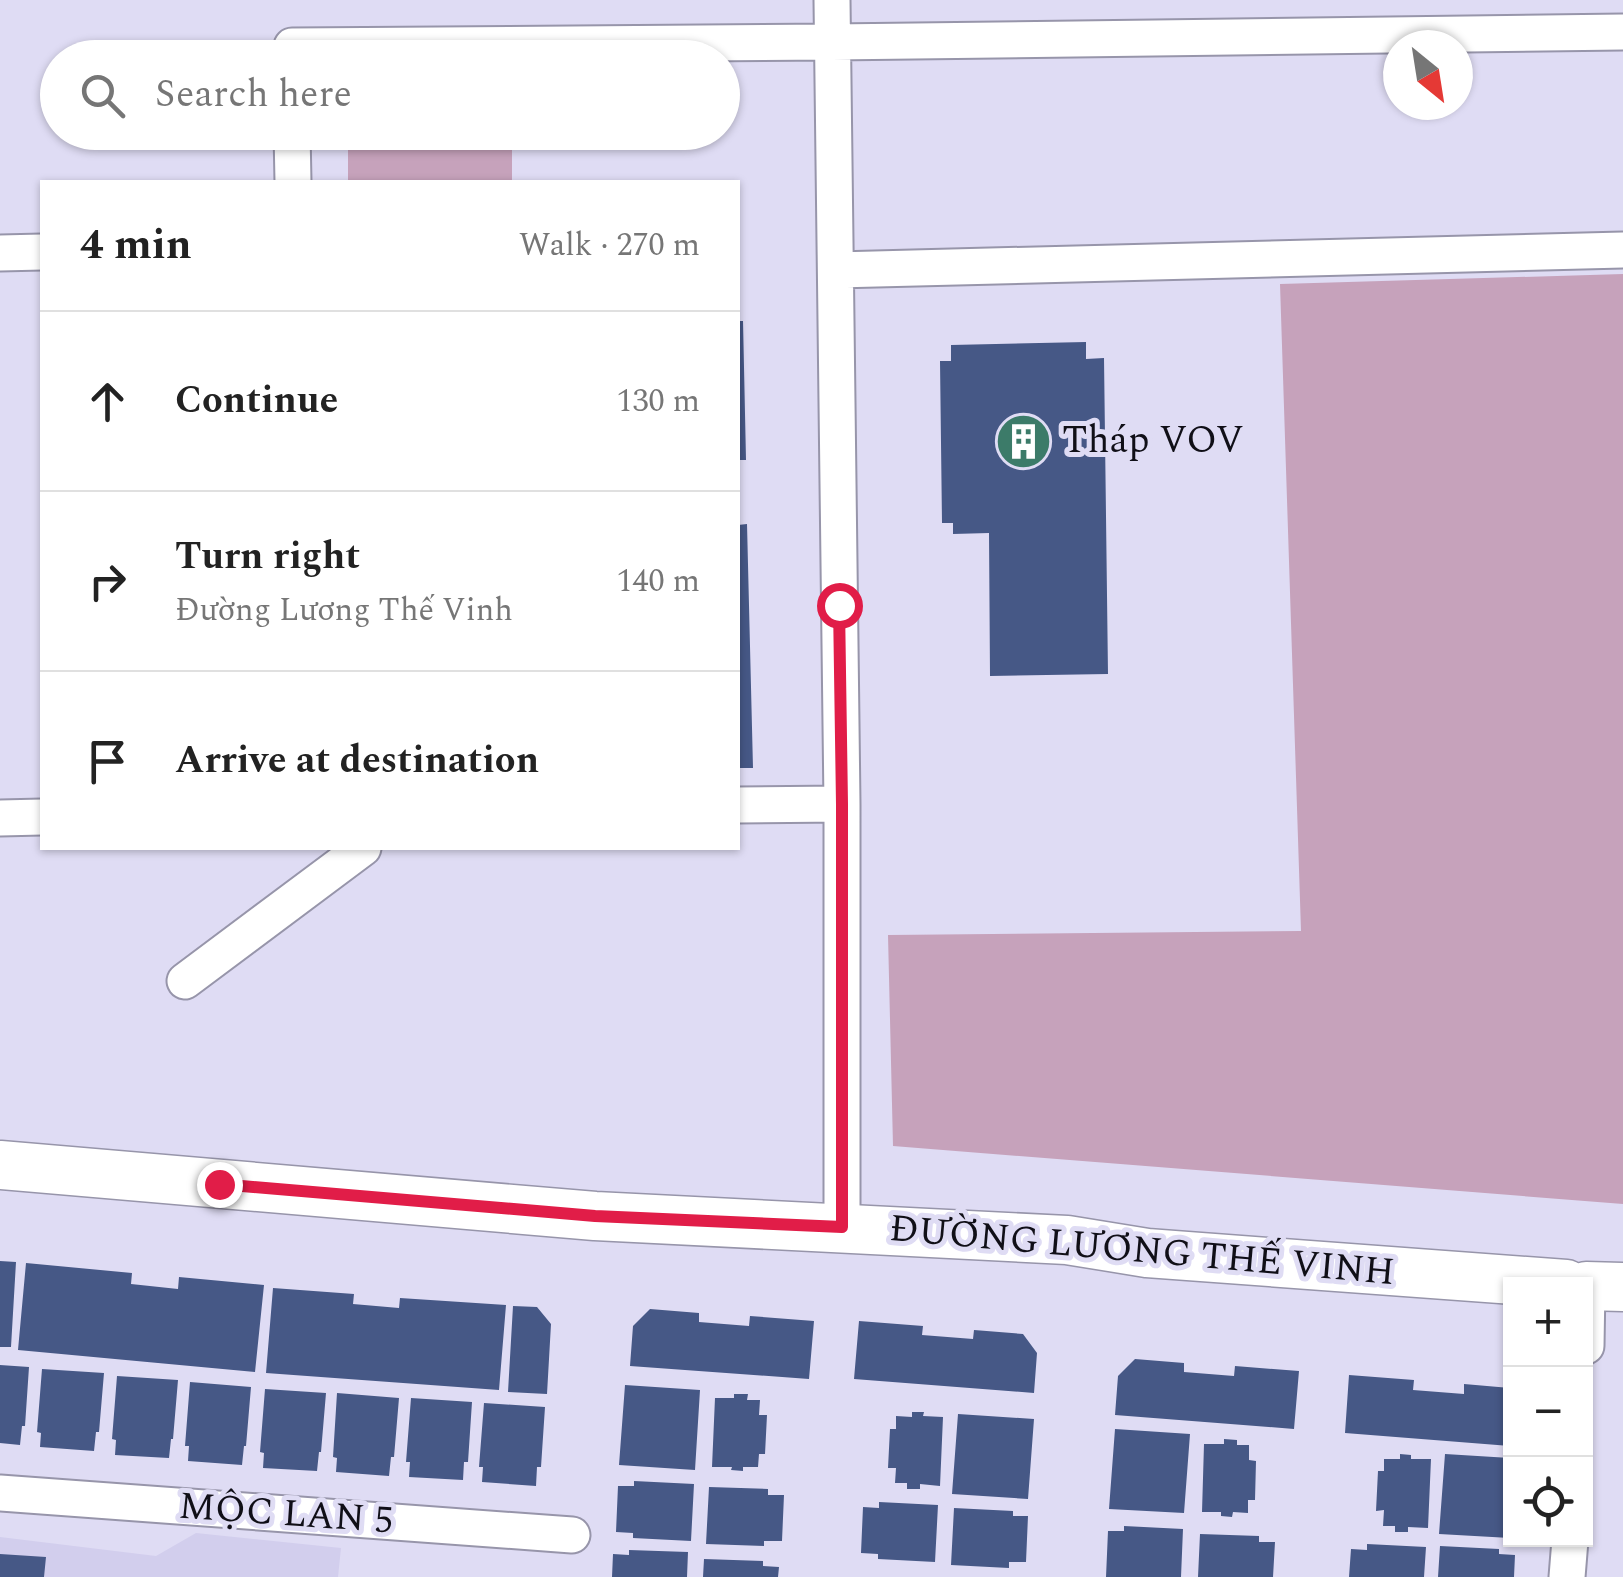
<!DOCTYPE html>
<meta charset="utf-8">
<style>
body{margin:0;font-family:Spectral,serif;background:#f6f6f6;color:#222}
.controls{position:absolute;right:30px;bottom:30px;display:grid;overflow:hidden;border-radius:0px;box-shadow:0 2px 8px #0004}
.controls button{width:90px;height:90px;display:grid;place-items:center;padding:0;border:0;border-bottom:2px solid #e0e0e0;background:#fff;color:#222;font:50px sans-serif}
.compass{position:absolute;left:1383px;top:30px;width:90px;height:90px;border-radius:50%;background:#fff;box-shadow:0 2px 8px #0004;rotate:150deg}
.stop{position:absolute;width:30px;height:30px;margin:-22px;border:8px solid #e11d48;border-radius:50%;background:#fff}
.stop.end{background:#e11d48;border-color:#fff;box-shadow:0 2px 10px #0008}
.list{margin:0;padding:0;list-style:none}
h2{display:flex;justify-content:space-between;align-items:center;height:130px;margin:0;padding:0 40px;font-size:42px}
h2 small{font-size:32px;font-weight:400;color:#767676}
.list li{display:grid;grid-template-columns:65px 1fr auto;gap:30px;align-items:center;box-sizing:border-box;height:180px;padding:0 40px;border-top:2px solid #e0e0e0}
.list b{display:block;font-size:38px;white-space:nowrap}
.list p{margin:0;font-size:32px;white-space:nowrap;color:#767676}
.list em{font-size:32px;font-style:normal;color:#767676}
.icon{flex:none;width:55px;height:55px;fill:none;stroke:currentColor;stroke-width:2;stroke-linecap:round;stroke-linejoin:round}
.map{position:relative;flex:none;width:1623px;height:1577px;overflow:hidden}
.search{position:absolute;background:#fff;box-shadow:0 2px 8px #0004;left:40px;top:40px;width:700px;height:110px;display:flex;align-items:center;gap:25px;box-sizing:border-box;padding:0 35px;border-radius:55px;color:#767676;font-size:38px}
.panel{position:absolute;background:#fff;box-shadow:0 2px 8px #0004;left:40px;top:180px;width:700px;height:670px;border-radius:0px}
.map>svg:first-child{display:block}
.built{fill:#d2ceed}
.green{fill:#c6a2bb}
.building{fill:#465886}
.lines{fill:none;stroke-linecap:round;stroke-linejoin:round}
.street-casing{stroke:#9795aa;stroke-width:39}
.secondary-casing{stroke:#9795aa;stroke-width:51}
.street{stroke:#fff;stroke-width:35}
.secondary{stroke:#fff;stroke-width:48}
.route{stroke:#e11d48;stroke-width:12}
.labels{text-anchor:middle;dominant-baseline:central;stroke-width:10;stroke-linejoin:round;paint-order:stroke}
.poi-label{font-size:38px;fill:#100f17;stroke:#dfdcf4;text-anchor:start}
.street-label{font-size:38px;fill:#100f17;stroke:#dfdcf4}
</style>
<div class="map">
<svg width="1623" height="1577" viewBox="0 0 1623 1577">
<rect width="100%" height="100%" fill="#dfdcf4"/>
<!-- built -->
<path class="built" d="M 196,1533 L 341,1548 L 338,1577 L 0,1577 L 0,1537 L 156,1556 Z"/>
<!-- green -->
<path class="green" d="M 348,133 L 512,133 L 512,182 L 348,182 Z
M 1623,274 L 1623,1204 L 893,1146 L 888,935 L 1301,931 L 1280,284 Z"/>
<!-- building -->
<path class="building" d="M 738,321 L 743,321 L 746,460 L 738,460 Z
M 1086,342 L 1086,359 L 1104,358 L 1108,674 L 990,676 L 989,533 L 953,534 L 953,523 L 942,523 L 940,361 L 951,361 L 951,345 Z
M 747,524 L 753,768 L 738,768 L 738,525 Z
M 0,1261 L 16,1262 L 11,1347 L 0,1347 Z
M 26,1263 L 132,1273 L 131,1284 L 178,1289 L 179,1277 L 264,1285 L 255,1372 L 18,1350 Z
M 273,1288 L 354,1294 L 353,1304 L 399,1308 L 400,1298 L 506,1305 L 499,1390 L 266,1373 Z
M 513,1306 L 537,1307 L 551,1324 L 547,1394 L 508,1392 Z
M 650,1309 L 699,1313 L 699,1322 L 749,1326 L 750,1316 L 814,1321 L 809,1379 L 630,1366 L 633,1326 Z
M 859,1321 L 923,1326 L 922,1335 L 973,1339 L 974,1330 L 1023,1334 L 1037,1353 L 1034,1393 L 854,1379 Z
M 1135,1359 L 1184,1363 L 1184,1372 L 1234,1376 L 1235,1366 L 1299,1371 L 1294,1429 L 1115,1415 L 1118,1376 Z
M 0,1365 L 29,1367 L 25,1426 L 22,1426 L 20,1445 L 0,1443 Z
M 42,1369 L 104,1373 L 99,1432 L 96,1432 L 94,1451 L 40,1447 L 41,1433 L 37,1432 Z
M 1349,1375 L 1414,1380 L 1413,1390 L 1464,1394 L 1464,1384 L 1510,1388 L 1510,1446 L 1345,1433 Z
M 117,1376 L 178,1380 L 173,1439 L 171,1439 L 169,1458 L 115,1455 L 116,1440 L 112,1439 Z
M 190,1382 L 251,1387 L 246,1446 L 244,1446 L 242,1465 L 188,1461 L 189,1446 L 185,1446 Z
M 625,1385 L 700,1390 L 695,1470 L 619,1465 Z
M 265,1389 L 326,1393 L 321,1452 L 319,1452 L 317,1471 L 263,1468 L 264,1453 L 260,1452 Z
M 337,1393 L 399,1398 L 394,1457 L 391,1457 L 389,1476 L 336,1472 L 337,1458 L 333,1457 Z
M 734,1394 L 748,1394 L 747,1400 L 760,1400 L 759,1415 L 767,1415 L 765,1454 L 759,1454 L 758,1467 L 743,1467 L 743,1471 L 731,1470 L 732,1467 L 712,1467 L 715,1398 L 734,1398 Z
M 411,1398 L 472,1402 L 468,1462 L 464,1462 L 463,1480 L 409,1477 L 410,1462 L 406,1462 Z
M 484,1403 L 545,1407 L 541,1467 L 537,1467 L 536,1486 L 482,1482 L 483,1467 L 479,1467 Z
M 912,1412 L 924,1412 L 923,1416 L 943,1417 L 940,1486 L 920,1484 L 920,1489 L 907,1489 L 907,1483 L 895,1483 L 896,1468 L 888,1468 L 890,1429 L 896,1429 L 896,1416 L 912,1417 Z
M 958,1414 L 1034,1419 L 1028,1499 L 952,1494 Z
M 1115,1429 L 1190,1434 L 1184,1513 L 1109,1509 Z
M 1224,1439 L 1237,1440 L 1237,1445 L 1249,1445 L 1249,1460 L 1256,1461 L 1255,1500 L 1248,1500 L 1248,1513 L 1233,1512 L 1232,1517 L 1221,1516 L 1221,1512 L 1202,1512 L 1204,1444 L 1224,1444 Z
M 1400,1454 L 1411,1455 L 1411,1459 L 1431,1459 L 1428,1528 L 1408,1527 L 1408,1532 L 1395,1532 L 1395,1526 L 1383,1526 L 1384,1510 L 1376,1511 L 1378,1471 L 1384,1471 L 1384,1459 L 1400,1459 Z
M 1445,1454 L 1510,1458 L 1510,1538 L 1439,1534 Z
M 634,1481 L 694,1484 L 691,1541 L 633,1538 L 633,1533 L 616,1532 L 618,1486 L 634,1486 Z
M 709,1487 L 768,1489 L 768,1495 L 784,1495 L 782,1541 L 764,1541 L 764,1546 L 706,1544 Z
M 879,1502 L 938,1505 L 935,1562 L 878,1559 L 878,1554 L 861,1553 L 863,1507 L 879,1508 Z
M 954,1508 L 1013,1511 L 1013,1516 L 1028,1516 L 1026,1562 L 1009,1562 L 1009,1568 L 951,1565 Z
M 1124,1526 L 1183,1529 L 1181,1577 L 1106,1577 L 1108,1531 L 1124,1531 Z
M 1200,1534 L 1259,1536 L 1259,1542 L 1275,1542 L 1273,1577 L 1198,1577 Z
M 1367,1544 L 1426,1547 L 1424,1577 L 1349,1577 L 1351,1549 L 1367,1550 Z
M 1440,1546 L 1499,1549 L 1499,1554 L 1515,1555 L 1514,1577 L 1438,1577 Z
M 629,1550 L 688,1552 L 687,1577 L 612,1577 L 613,1554 L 629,1555 Z
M 0,1554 L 46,1557 L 44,1577 L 0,1577 Z
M 704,1559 L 763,1561 L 763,1566 L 779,1567 L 778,1577 L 703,1577 Z"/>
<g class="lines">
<defs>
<path id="street" d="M 832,0 L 842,804 L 842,1227
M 292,58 L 292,46 L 832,42 L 1623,32
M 292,132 L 293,182
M 0,253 L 42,252
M 836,270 L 1623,250
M 738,805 L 842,804
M 0,818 L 42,817
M 185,981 L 363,848
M 1586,1346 L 1587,1286
M 0,1493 L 572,1535
M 1567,1577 L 1570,1540"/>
<path id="secondary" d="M 0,1165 L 595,1216 L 1067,1240 L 1147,1253 L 1566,1284
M 1586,1286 L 1623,1287"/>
</defs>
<!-- street casing -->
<use href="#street" class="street-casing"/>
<!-- secondary casing -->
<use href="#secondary" class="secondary-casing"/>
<!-- street -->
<use href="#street" class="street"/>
<!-- secondary -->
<use href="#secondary" class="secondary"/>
</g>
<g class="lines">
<!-- route -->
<path class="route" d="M 219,1184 L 595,1216 L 842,1227 L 842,804 L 839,605"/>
</g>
<!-- icons -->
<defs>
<symbol id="building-disc" viewBox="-11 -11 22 22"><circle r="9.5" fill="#3c7b69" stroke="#dfdcf4"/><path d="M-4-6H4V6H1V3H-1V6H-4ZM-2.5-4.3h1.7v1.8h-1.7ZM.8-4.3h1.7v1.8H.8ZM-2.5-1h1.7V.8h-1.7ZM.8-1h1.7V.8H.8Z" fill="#fff"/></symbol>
</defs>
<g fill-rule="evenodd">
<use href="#building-disc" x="992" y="410" width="63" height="63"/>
</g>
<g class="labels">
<!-- poi labels -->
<g class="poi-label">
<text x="1062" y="441">Tháp VOV</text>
</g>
<!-- street labels -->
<g class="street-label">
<text transform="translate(1142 1251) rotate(5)">ĐƯỜNG LƯƠNG THẾ VINH</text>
<text transform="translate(286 1514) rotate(4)">MỘC LAN 5</text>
</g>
</g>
</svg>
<div class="controls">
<button>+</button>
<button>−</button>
<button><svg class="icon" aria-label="locate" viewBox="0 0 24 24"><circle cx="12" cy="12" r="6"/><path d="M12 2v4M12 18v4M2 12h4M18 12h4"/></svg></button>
</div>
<svg class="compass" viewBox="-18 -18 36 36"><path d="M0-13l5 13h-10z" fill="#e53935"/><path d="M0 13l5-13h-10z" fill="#767676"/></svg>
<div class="stop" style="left:839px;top:605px"></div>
<div class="stop end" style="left:219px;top:1184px"></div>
<div class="search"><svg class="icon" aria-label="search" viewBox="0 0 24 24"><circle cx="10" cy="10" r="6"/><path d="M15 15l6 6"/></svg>Search here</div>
<section class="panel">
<h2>4 min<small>Walk · 270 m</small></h2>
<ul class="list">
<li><svg class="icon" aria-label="ahead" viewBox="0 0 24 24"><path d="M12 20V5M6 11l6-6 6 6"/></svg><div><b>Continue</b></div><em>130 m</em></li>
<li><svg class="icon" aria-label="right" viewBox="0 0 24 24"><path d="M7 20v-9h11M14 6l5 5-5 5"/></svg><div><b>Turn right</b><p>Đường Lương Thế Vinh</p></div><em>140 m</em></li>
<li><svg class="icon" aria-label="arrive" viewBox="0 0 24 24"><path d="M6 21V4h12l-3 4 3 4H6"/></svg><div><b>Arrive at destination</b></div></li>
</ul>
</section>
</div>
